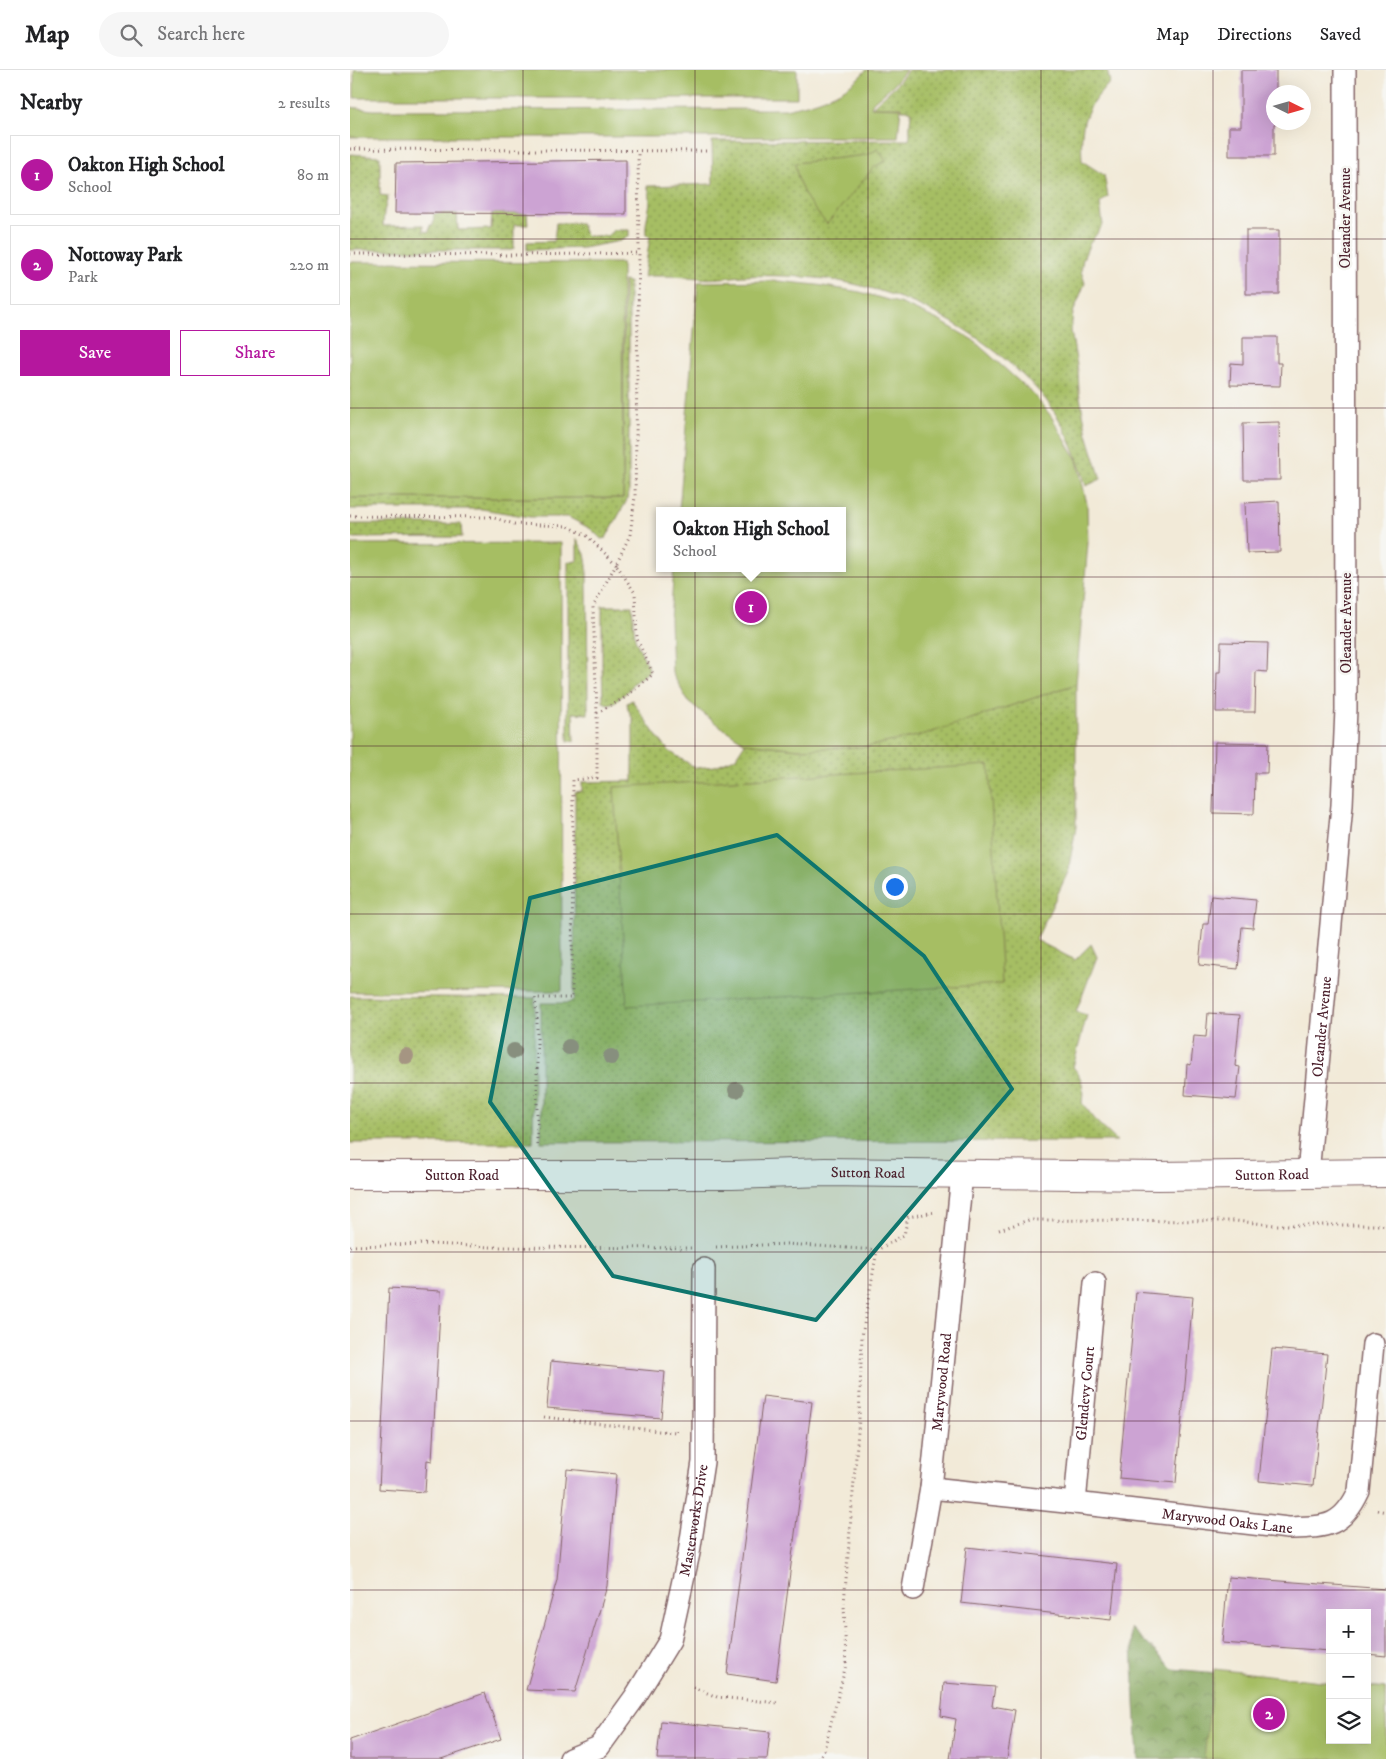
<!DOCTYPE html>
<meta charset="utf-8">
<style>
body{margin:0;font-family:"IM FELL DW Pica",serif;background:#f6f6f6;color:#202124}
.controls{position:absolute;right:15px;bottom:15px;display:grid;overflow:hidden;border-radius:0px;box-shadow:0 5px 20px #0002}
.controls button{width:45px;height:45px;display:grid;place-items:center;padding:0;border:0;border-bottom:1px solid #e0e0e0;background:#fff;color:#202124;font:25px sans-serif}
.compass{position:absolute;left:916px;top:15px;width:45px;height:45px;border-radius:50%;background:#fff;box-shadow:0 5px 20px #0002;rotate:95deg}
.you{position:absolute;left:544px;top:816px;width:18px;height:18px;margin:-12px;border:4px solid #fff;border-radius:50%;background:#1a73e8;box-shadow:0 0 0 8px #1a73e833}
.badge{display:grid;place-items:center;width:32px;height:32px;border-radius:50%;background:#b5179e;color:#fff;font-size:16px;font-weight:700}
.pin{position:absolute;translate:-50% -50%;border:2px solid #fff;box-shadow:0 1px 5px #0006}
.popup{position:absolute;left:306px;top:437px;width:190px;height:65px;box-sizing:border-box;display:grid;place-content:center;border-radius:0px;background:#fff;filter:drop-shadow(0 1px 4px #0005);font-size:16px;white-space:nowrap;color:#757577}
.popup b{font-size:19px;color:#202124}
.popup::after{content:'';position:absolute;left:50%;top:100%;margin-left:-10px;border:10px solid transparent;border-top-color:#fff}
.list{margin:0;padding:0;list-style:none}
h2{display:flex;justify-content:space-between;align-items:center;height:65px;margin:0;padding:0 20px;font-size:21px}
h2 small{font-size:16px;font-weight:400;color:#757577}
.list li{display:grid;grid-template-columns:32px 1fr auto;gap:15px;align-items:center;box-sizing:border-box;height:80px;margin:0 10px 10px;padding:0 10px;border:1px solid #e0e0e0;border-radius:0px}
.list b{display:block;font-size:19px;white-space:nowrap}
.list p{margin:0;font-size:16px;white-space:nowrap;color:#757577}
.list em{font-size:16px;font-style:normal;color:#757577}
.actions{display:flex;gap:10px;padding:15px 20px}
.actions a{flex:1;padding:11px 0;border:1px solid #b5179e;border-radius:0px;text-align:center;font-size:18px;color:#b5179e}
.actions .main{background:#b5179e;color:#fff}
.icon{flex:none;width:28px;height:28px;fill:none;stroke:currentColor;stroke-width:2;stroke-linecap:round;stroke-linejoin:round}
.map{position:relative;flex:none;width:1036px;height:1689px;overflow:hidden}
header{display:flex;align-items:center;gap:30px;box-sizing:border-box;height:70px;padding:0 25px;background:#fff;border-bottom:1px solid #e0e0e0}
header strong{font-size:24px}
nav{display:flex;gap:28px;margin-inline-start:auto;font-size:18px}
.search{width:350px;height:45px;background:#f6f6f6;display:flex;align-items:center;gap:12px;box-sizing:border-box;padding:0 18px;border-radius:28px;color:#757577;font-size:19px}
main{display:flex}
aside{flex:1;background:#fff}
.map>svg:first-child{display:block}
.grass{fill:url(#grass-dots);stroke:#786e48}
.forest{fill:url(#forest-crowns);stroke:#676242}
.park{fill:#a6be64;stroke:#786e48}
.building{fill:#cca3d3}
.lines{fill:none;stroke-linecap:round;stroke-linejoin:round}
.street-casing{stroke:#856668;stroke-width:24}
.secondary-casing{stroke:#856668;stroke-width:30}
.path{stroke:#856668;stroke-width:3;stroke-dasharray:1 4;stroke-linecap:butt}
.street{stroke:#fff;stroke-width:21}
.secondary{stroke:#fff;stroke-width:28}
.tree{fill:#a59582}
.marked{fill:#0f766e;fill-opacity:0.2;stroke:#0f766e;stroke-width:4;stroke-linejoin:round}
.grid{fill:none;stroke:#4a1f2b;stroke-width:1;stroke-opacity:0.55}
.labels{text-anchor:middle;dominant-baseline:central;stroke-width:5;stroke-linejoin:round;paint-order:stroke}
.street-label{font-size:15px;fill:#4a1f2b;stroke:#f6f6f2}
</style>
<header>
<strong>Map</strong>
<div class="search"><svg class="icon" aria-label="search" viewBox="0 0 24 24"><circle cx="10" cy="10" r="6"/><path d="M15 15l6 6"/></svg>Search here</div>
<nav><a>Map</a><a>Directions</a><a>Saved</a></nav>
</header>
<main>
<aside>
<h2>Nearby<small>2 results</small></h2>
<ul class="list">
<li><span class="badge">1</span><div><b>Oakton High School</b><p>School</p></div><em>80 m</em></li>
<li><span class="badge">2</span><div><b>Nottoway Park</b><p>Park</p></div><em>220 m</em></li>
</ul>
<div class="actions"><a class="main">Save</a><a>Share</a></div>
</aside>
<div class="map">
<svg width="1036" height="1689" viewBox="0 0 1036 1689">
<defs>
<pattern id="grass-dots" width="8" height="8" patternUnits="userSpaceOnUse" patternTransform="scale(1.25)"><rect width="8" height="8" fill="#a6be64"/><path d="M2 2h.1M6 6h.1" fill="none" stroke="#899a53" stroke-width="1.8" stroke-linecap="round"/></pattern>
<pattern id="forest-crowns" width="20" height="18" patternUnits="userSpaceOnUse" patternTransform="scale(1.25)"><rect width="20" height="18" fill="#84a55a"/><path d="M2 6a3 3 0 1 1 6 0M12 15a3 3 0 1 1 6 0" fill="none" stroke="#6e864b"/></pattern>
</defs>
<rect width="100%" height="100%" fill="#f6f6f2"/>
<filter id="ink" filterUnits="userSpaceOnUse"><feTurbulence type="fractalNoise" baseFrequency=".02" numOctaves="2"/><feDisplacementMap in="SourceGraphic" scale="10" xChannelSelector="R" yChannelSelector="G"/><feConvolveMatrix kernelMatrix="1 2 1 2 8 2 1 2 1" color-interpolation-filters="sRGB"/></filter>
<filter id="wash" filterUnits="userSpaceOnUse"><feTurbulence type="fractalNoise" baseFrequency=".0096" numOctaves="4" result="noise"/><feDisplacementMap in="SourceGraphic" scale="20" xChannelSelector="R" yChannelSelector="G"/><feGaussianBlur stdDeviation="1.12" result="paint"/><feColorMatrix in="noise" values="0 0 0 0 0 0 0 0 0 0 0 0 0 0 0 0 0 1.4 0 .05"/><feComposite in="paint" operator="in"/></filter>
<g filter="url(#wash)">
<rect width="100%" height="100%" fill="#f2ead8"/>
<!-- grass -->
<path class="grass" d="M 558,0 L 757,0 L 760,12 C 734,41 730,51 732,91 L 754,105 L 758,127 L 750,133 L 753,155 L 740,173 L 733,189 L 731,201 L 735,213 L 723,243 L 721,261 L 728,301 L 729,322 L 737,364 L 751,409 L 736,416 C 728,390 719,363 703,340 C 694,325 681,313 668,301 C 615,251 547,219 476,209 C 449,206 421,205 393,206 C 379,207 362,210 348,208 C 332,206 315,206 299,206 L 294,207 L 300,167 L 296,164 C 294,147 305,132 297,116 L 363,114 L 362,71 L 559,70 C 561,64 559,60 560,53 C 560,48 562,45 561,40 L 552,40 L 552,37 L 522,37 L 546,15 Z
M 0,84 L 30,86 L 30,125 L 38,126 L 34,142 L 33,156 L 73,155 L 73,161 L 79,162 L 80,155 L 83,155 L 84,143 L 107,143 L 108,160 L 141,159 L 142,143 L 177,144 L 178,155 L 164,155 L 164,178 L 162,180 L 0,180 Z
M 206,153 L 231,153 L 234,162 L 238,166 L 257,166 L 264,160 L 279,160 L 279,166 L 270,171 L 233,178 L 177,180 L 177,172 L 204,171 Z
M 274,211 L 279,212 L 279,421 L 276,432 L 256,468 L 251,469 L 241,459 L 218,447 L 180,447 L 132,439 L 0,439 L 0,428 L 273,428 Z
M 0,454 L 111,454 L 112,467 L 0,468 Z
M 227,469 L 235,484 L 237,495 L 238,644 L 223,643 L 224,671 L 218,671 L 218,492 L 227,491 Z
M 252,536 L 282,536 L 285,569 L 299,599 L 298,602 L 282,614 L 279,620 L 265,632 L 258,634 L 253,632 L 252,594 Z
M 726,614 L 726,757 L 718,802 L 686,870 L 725,890 L 741,874 L 747,887 L 726,942 L 737,945 L 723,997 C 733,1008 734,1018 732,1033 L 748,1053 L 767,1071 L 191,1072 L 191,933 L 219,933 L 224,929 L 225,722 L 232,721 L 232,712 L 283,711 L 283,650 L 278,639 L 277,633 L 282,630 L 305,664 L 319,681 L 346,698 L 365,696 L 385,688 L 395,673 L 449,679 L 575,664 Z
M 0,926 L 185,928 L 183,1073 L 0,1073 Z"/>
<!-- forest -->
<path class="forest" d="M 781,1558 L 823,1599 L 980,1613 L 980,1670 L 1017,1670 L 1017,1616 L 1036,1618 L 1036,1689 L 788,1689 Z"/>
<!-- park -->
<path class="park" d="M 4,0 L 447,0 L 447,28 L 4,28 Z
M 516,0 L 556,0 L 544,14 L 523,32 L 521,37 L 551,38 L 548,67 L 0,67 L 0,37 L 23,40 L 435,39 C 465,33 496,24 516,0 Z
M 528,79 L 536,91 L 524,97 L 477,154 C 459,133 449,122 445,93 L 517,85 Z
M 0,192 L 272,193 L 273,428 L 0,428 Z
M 428,211 L 467,215 L 510,222 L 552,234 L 590,251 L 623,270 L 682,323 L 701,346 L 727,390 L 737,434 L 738,473 L 726,614 L 576,664 L 516,677 L 449,679 L 395,673 L 364,652 L 338,631 L 322,603 L 320,549 L 324,498 L 492,498 L 492,441 L 329,441 L 348,212 Z
M 211,473 L 212,921 L 0,922 L 0,474 Z
M 639,695 L 652,914 L 277,936 L 264,717 Z
M 864,1599 L 980,1612 L 980,1670 L 1017,1670 L 1017,1616 L 1036,1618 L 1036,1689 L 854,1689 Z"/>
<g id="blocks">
<!-- building -->
<path class="building" d="M 891,0 L 926,0 L 926,22 L 924,22 L 924,52 L 926,52 L 926,54 L 924,54 L 924,86 L 879,86 L 879,57 L 891,57 Z
M 276,90 L 276,144 L 45,143 L 46,93 Z
M 896,160 L 929,160 L 929,224 L 896,224 Z
M 893,267 L 927,267 L 927,293 L 931,293 L 930,316 L 880,315 L 881,293 L 893,294 Z
M 929,352 L 930,410 L 894,410 L 893,353 Z
M 929,431 L 930,482 L 897,483 L 895,433 Z
M 871,572 L 918,573 L 917,602 L 906,601 L 905,642 L 866,642 L 867,602 L 870,602 Z
M 865,672 L 918,673 L 917,703 L 905,703 L 904,744 L 863,743 Z
M 861,826 L 906,830 L 903,858 L 892,857 L 888,899 L 849,895 L 853,854 L 858,854 Z
M 858,943 L 890,945 L 885,996 L 890,997 L 886,1029 L 835,1025 L 837,994 L 841,995 L 844,966 L 856,967 Z
M 39,1218 L 91,1221 L 82,1391 L 77,1390 L 75,1422 L 29,1419 Z
M 786,1222 L 843,1227 L 826,1413 L 769,1408 Z
M 922,1279 L 977,1284 L 963,1416 L 909,1411 Z
M 201,1291 L 315,1302 L 311,1348 L 197,1338 Z
M 413,1326 L 462,1332 L 426,1611 L 377,1604 Z
M 217,1399 L 266,1404 L 257,1516 L 225,1622 L 176,1620 L 207,1510 Z
M 617,1477 L 767,1494 L 761,1550 L 611,1533 Z
M 878,1507 L 1036,1519 L 1036,1586 L 1017,1584 L 1017,1543 L 980,1543 L 980,1581 L 872,1573 Z
M 594,1613 L 645,1617 L 642,1636 L 665,1640 L 657,1689 L 600,1689 L 606,1649 L 591,1646 Z
M 135,1623 L 151,1669 L 91,1689 L 0,1689 L 0,1670 Z
M 311,1651 L 420,1662 L 417,1689 L 307,1689 Z"/>
</g>
</g>
<g filter="url(#ink)">
<use href="#blocks" fill-opacity="0" stroke="#856668" stroke-width="1"/>
<g class="lines">
<defs>
<g id="street">
<path id="s1" d="M 958,1104 L 992,735 L 996,639 L 995,0"/>
<path id="s2" d="M 581,1418 L 725,1433 L 938,1458 C 975,1457 992,1458 1009,1421 L 1023,1274"/>
<path id="s3" d="M 725,1433 L 745,1213"/>
<path id="s4" d="M 563,1519 L 581,1418 L 612,1104"/>
<path id="s5" d="M 220,1689 L 249,1677 L 285,1627 L 320,1570 L 339,1483 L 353,1392 L 354,1199"/>
</g>
<g id="secondary">
<path id="s6" d="M 0,1105 L 382,1105 L 475,1102 L 808,1106 L 1036,1103"/>
</g>
</defs>
<!-- street casing -->
<use href="#street" class="street-casing"/>
<!-- secondary casing -->
<use href="#secondary" class="secondary-casing"/>
<!-- path -->
<path class="path" d="M 0,79 L 358,81
M 0,184 L 169,185 L 289,183
M 0,446 L 141,447 L 164,454 L 218,456 L 237,466 L 266,494 L 243,537 L 247,643 L 247,708 L 223,710 L 222,928 L 185,928 L 187,945 L 187,1076
M 247,643 L 276,627 L 303,604 L 287,569 L 285,523 L 266,494 L 280,465 L 285,427 L 289,183 L 288,81
M 649,1160 L 679,1150 L 885,1151 L 925,1155 L 1036,1155
M 0,1176 L 80,1174 L 139,1177 L 342,1178
M 366,1177 L 436,1174 L 527,1180 L 554,1165 L 558,1147 L 585,1142
M 194,1347 L 309,1361 L 327,1362 L 327,1359
M 1027,1440 L 1036,1442
M 343,1617 L 367,1627 L 429,1633
M 469,1689 L 474,1680 L 496,1595 L 494,1534 L 509,1349 L 512,1266 L 527,1180"/>
<!-- street -->
<use href="#street" class="street"/>
<!-- secondary -->
<use href="#secondary" class="secondary"/>
</g>
<!-- trees -->
<g class="tree">
<circle cx="219" cy="977" r="8"/>
<circle cx="164" cy="981" r="8"/>
<circle cx="56" cy="986" r="8"/>
<circle cx="261" cy="987" r="8"/>
<circle cx="386" cy="1020" r="8"/>
</g>
</g>
<!-- marked area -->
<path class="marked" d="M 427,765 L 574,886 L 662,1019 L 466,1250 L 263,1206 L 140,1032 L 180,828 Z"/>
<!-- grid -->
<path class="grid" d="M 173,0 L 173,1689M 345,0 L 345,1689M 518,0 L 518,1689M 691,0 L 691,1689M 863,0 L 863,1689M 0,169 L 1036,169M 0,338 L 1036,338M 0,507 L 1036,507M 0,676 L 1036,676M 0,844 L 1036,844M 0,1013 L 1036,1013M 0,1182 L 1036,1182M 0,1351 L 1036,1351M 0,1520 L 1036,1520"/>
<g class="labels">
<!-- street labels -->
<g class="street-label">
<text transform="translate(995 148) rotate(-90)">Oleander Avenue</text>
<text transform="translate(996 553) rotate(-90)">Oleander Avenue</text>
<text stroke="none"><textPath href="#s1" startOffset="148">Oleander Avenue</textPath></text>
<text stroke="none"><textPath href="#s6" startOffset="518">Sutton Road</textPath></text>
<text stroke="none"><textPath href="#s6" startOffset="112">Sutton Road</textPath></text>
<text stroke="none"><textPath href="#s6" startOffset="922">Sutton Road</textPath></text>
<text stroke="none"><textPath href="#s4" startOffset="209">Marywood Road</textPath></text>
<text stroke="none"><textPath href="#s3" startOffset="110">Glendevy Court</textPath></text>
<text stroke="none"><textPath href="#s5" startOffset="282">Masterworks Drive</textPath></text>
<text stroke="none"><textPath href="#s2" startOffset="298">Marywood Oaks Lane</textPath></text>
</g>
</g>
</svg>
<div class="controls">
<button>+</button>
<button>−</button>
<button><svg class="icon" aria-label="layers" viewBox="0 0 24 24"><path d="M12 4l9 5-9 5-9-5zM3 14l9 5 9-5"/></svg></button>
</div>
<svg class="compass" viewBox="-18 -18 36 36"><path d="M0-13l5 13h-10z" fill="#e53935"/><path d="M0 13l5-13h-10z" fill="#757577"/></svg>
<div class="you"></div>
<div class="pin badge" style="left:401px;top:537px">1</div>
<div class="popup"><b>Oakton High School</b>School</div>
<div class="pin badge" style="left:919px;top:1644px">2</div>
</div>
</main>
